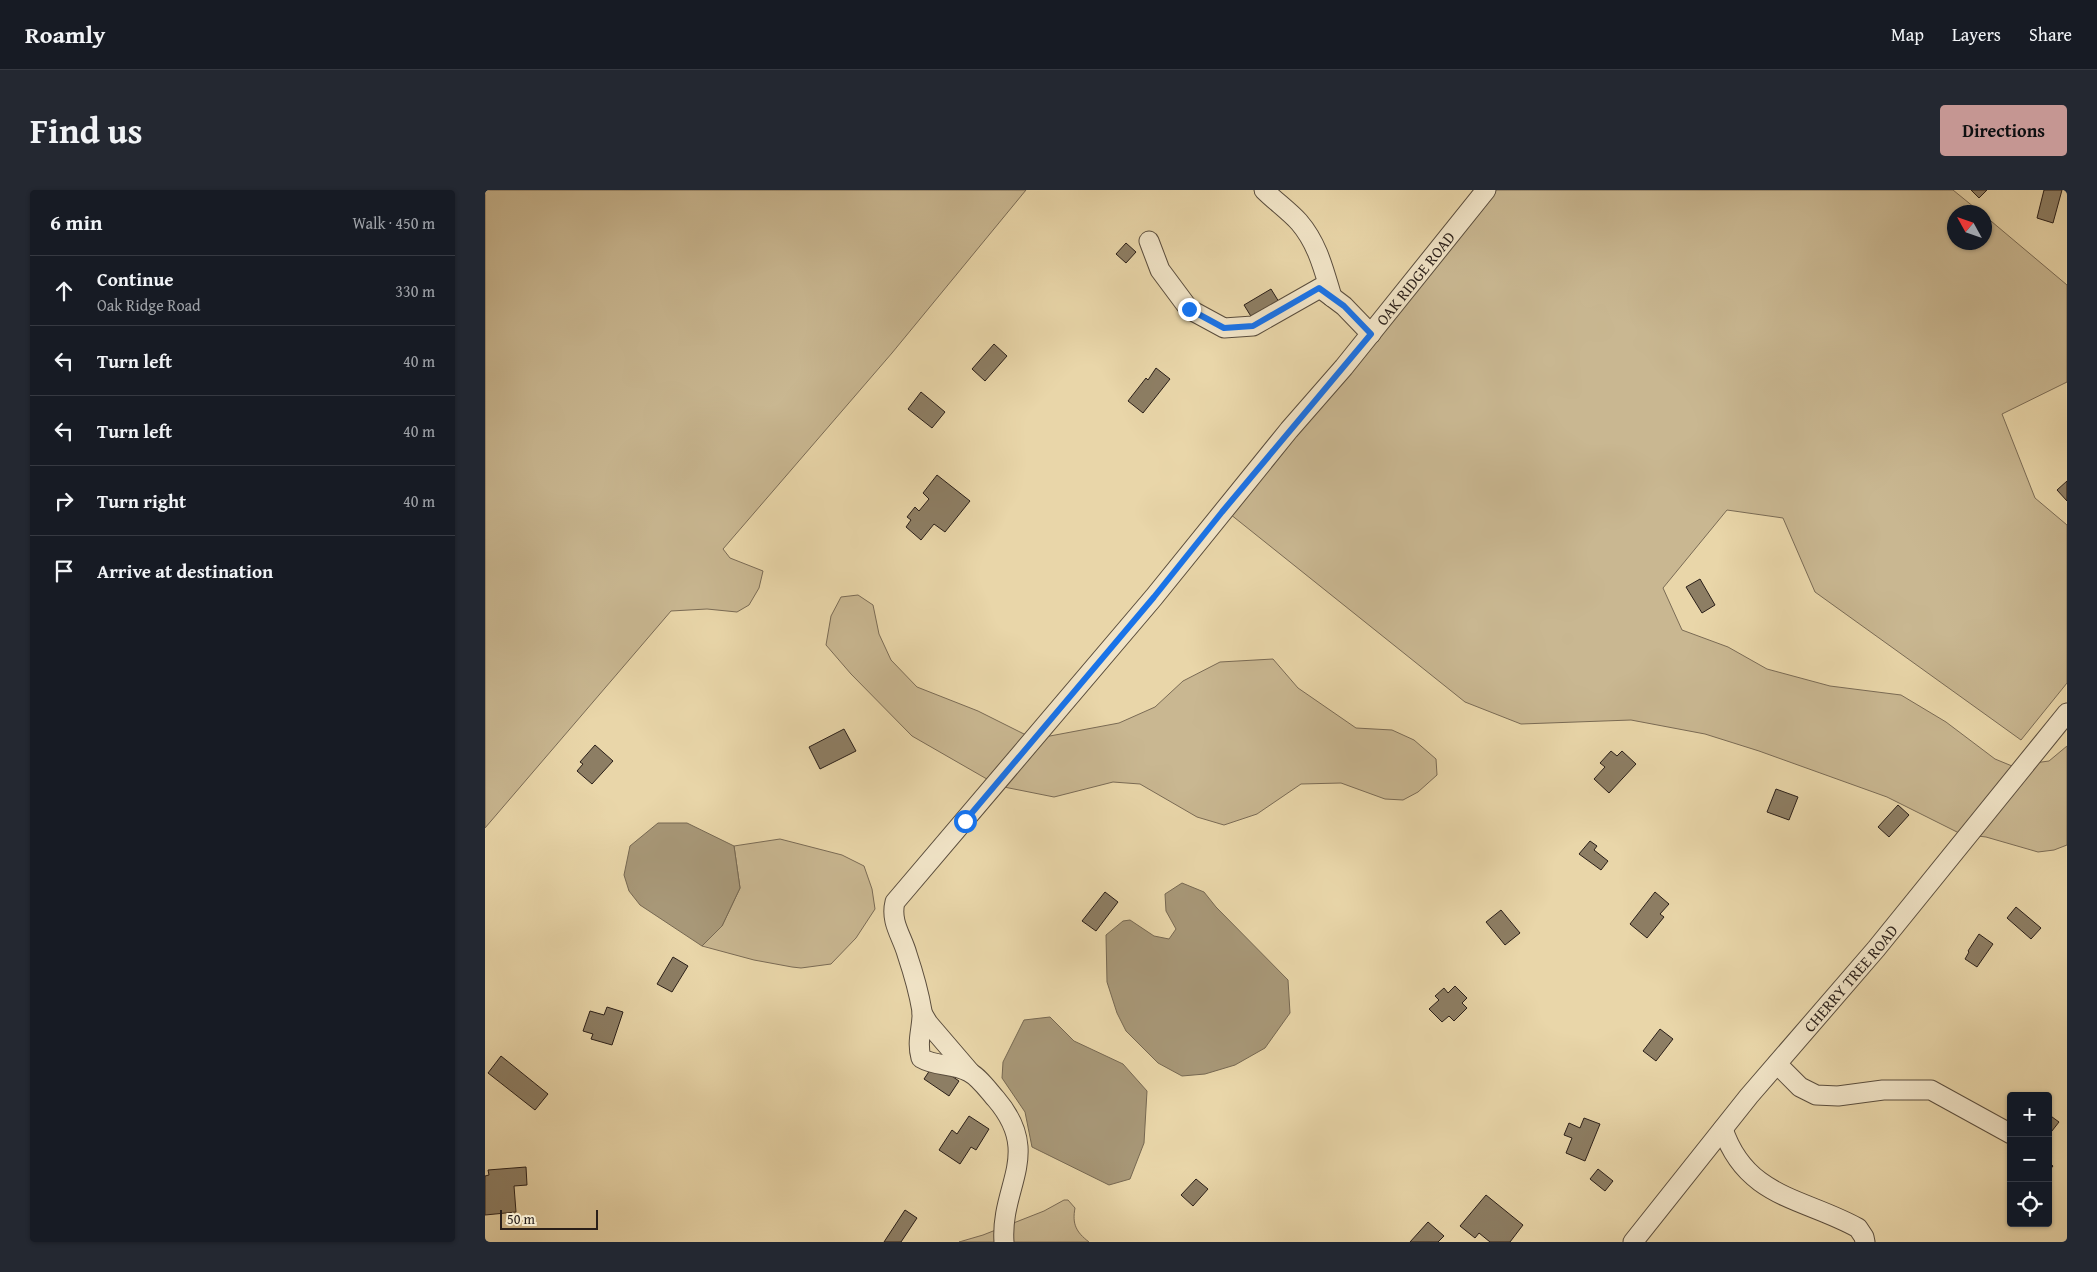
<!DOCTYPE html>
<meta charset="utf-8">
<style>
body{margin:0;font-family:"Gentium Book Plus",serif;background:#242831;color:#f1f3f6}
.controls{position:absolute;right:15px;bottom:15px;display:grid;overflow:hidden;border-radius:5px;box-shadow:0 1px 4px #0004}
.controls button{width:45px;height:45px;display:grid;place-items:center;padding:0;border:0;border-bottom:1px solid #363941;background:#171b24;color:#f1f3f6;font:25px sans-serif}
.compass{position:absolute;left:1462px;top:15px;width:45px;height:45px;border-radius:50%;background:#171b24;box-shadow:0 1px 4px #0004;rotate:310deg}
.scale{position:absolute;left:15px;bottom:12px;width:98px;box-sizing:border-box;padding-left:5px;border:2px solid #2a1f19;border-top:0;font-size:14px;line-height:18px;white-space:nowrap;color:#2a1f19;-webkit-text-stroke:4px #f1e4c7;paint-order:stroke}
.stop{position:absolute;width:15px;height:15px;margin:-11px;border:4px solid #1a73e8;border-radius:50%;background:#fff}
.stop.end{background:#1a73e8;border-color:#fff;box-shadow:0 1px 5px #0008}
.list{margin:0;padding:0;list-style:none}
h2{display:flex;justify-content:space-between;align-items:center;height:65px;margin:0;padding:0 20px;font-size:21px}
h2 small{font-size:16px;font-weight:400;color:#9ea1a6}
.list li{display:grid;grid-template-columns:32px 1fr auto;gap:15px;align-items:center;box-sizing:border-box;height:70px;padding:0 20px;border-top:1px solid #363941}
.list b{display:block;font-size:19px;white-space:nowrap}
.list p{margin:0;font-size:16px;white-space:nowrap;color:#9ea1a6}
.list em{font-size:16px;font-style:normal;color:#9ea1a6}
.icon{flex:none;width:28px;height:28px;fill:none;stroke:currentColor;stroke-width:2;stroke-linecap:round;stroke-linejoin:round}
.map{position:relative;flex:none;width:1582px;height:1052px;overflow:hidden;border-radius:5px}
header{display:flex;align-items:center;gap:30px;box-sizing:border-box;height:70px;padding:0 25px;background:#171b24;border-bottom:1px solid #363941}
header strong{font-size:24px}
nav{display:flex;gap:28px;margin-inline-start:auto;font-size:18px}
.intro{display:flex;align-items:center;justify-content:space-between;box-sizing:border-box;height:120px;padding:0 30px}
h1{margin:0;font-size:35px}
.button{padding:12px 22px;border-radius:5px;background:#c59692;color:#111;font-size:18px;font-weight:700}
main{display:flex;gap:30px;padding:0 30px}
aside{flex:1;background:#171b24;border-radius:5px;box-shadow:0 1px 4px #0004}
.map>svg:first-child{display:block}
.green{fill:#c9b791;stroke:#7a6b55}
.water{fill:#a89878;stroke:#766852}
.building{fill:#8d7e64;stroke:#2a1f19}
.lines{fill:none;stroke-linecap:round;stroke-linejoin:round}
.minor-casing{stroke:#5a4d3d;stroke-width:21}
.minor{stroke:#f1e4c7;stroke-width:19}
.route{stroke:#1a73e8;stroke-width:6}
.labels{text-anchor:middle;dominant-baseline:central;stroke-width:4.5;stroke-linejoin:round;paint-order:stroke}
.street-label{font-size:16px;fill:#2a1f19;stroke:#f1e4c7}
</style>
<header>
<strong>Roamly</strong>
<nav><a>Map</a><a>Layers</a><a>Share</a></nav>
</header>
<div class="intro"><h1>Find us</h1><a class="button">Directions</a></div>
<main>
<aside>
<h2>6 min<small>Walk · 450 m</small></h2>
<ul class="list">
<li><svg class="icon" aria-label="ahead" viewBox="0 0 24 24"><path d="M12 20V5M6 11l6-6 6 6"/></svg><div><b>Continue</b><p>Oak Ridge Road</p></div><em>330 m</em></li>
<li><svg class="icon" aria-label="left" viewBox="0 0 24 24"><path d="M17 20v-9H6M10 6l-5 5 5 5"/></svg><div><b>Turn left</b></div><em>40 m</em></li>
<li><svg class="icon" aria-label="left" viewBox="0 0 24 24"><path d="M17 20v-9H6M10 6l-5 5 5 5"/></svg><div><b>Turn left</b></div><em>40 m</em></li>
<li><svg class="icon" aria-label="right" viewBox="0 0 24 24"><path d="M7 20v-9h11M14 6l5 5-5 5"/></svg><div><b>Turn right</b></div><em>40 m</em></li>
<li><svg class="icon" aria-label="arrive" viewBox="0 0 24 24"><path d="M6 21V4h12l-3 4 3 4H6"/></svg><div><b>Arrive at destination</b></div></li>
</ul>
</aside>
<div class="map">
<svg width="1582" height="1052" viewBox="0 0 1582 1052">
<rect width="100%" height="100%" fill="#e9d6a9"/>
<filter id="stains"><feTurbulence type="fractalNoise" baseFrequency=".004" numOctaves="4"/><feColorMatrix values="0 0 0 0 .2 0 0 0 0 .09 0 0 0 0 .02 0 0 0 .5 -.17"/></filter>
<radialGradient id="worn" r=".72"><stop offset=".6" stop-color="#630" stop-opacity="0"/><stop offset="1" stop-color="#630" stop-opacity=".3"/></radialGradient>
<!-- green -->
<path class="green" d="M 0,0 L 541,0 L 407,163 L 238,359 L 245,368 L 278,381 L 274,398 L 264,415 L 252,422 L 222,419 L 186,421 L 0,638 Z
M 1004,0 L 1468,0 L 1495,22 L 1470,22 L 1470,52 L 1500,52 L 1500,26 L 1582,95 L 1582,192 L 1517,224 L 1550,308 L 1582,335 L 1582,493 L 1536,550 L 1330,402 L 1298,328 L 1242,320 L 1178,398 L 1197,440 L 1243,457 L 1282,479 L 1345,496 L 1416,505 L 1461,532 L 1510,569 L 1527,576 L 1564,571 L 1582,556 L 1582,655 L 1569,660 L 1553,662 L 1501,647 L 1476,644 L 1402,607 L 1274,561 L 1220,544 L 1146,530 L 1036,534 L 980,512 L 740,320 Z
M 373,405 L 388,415 L 394,444 L 406,470 L 432,497 L 493,521 L 549,549 L 634,533 L 670,517 L 698,491 L 735,472 L 788,469 L 813,498 L 871,538 L 907,540 L 929,550 L 951,569 L 952,585 L 933,602 L 918,610 L 900,609 L 856,593 L 816,594 L 772,624 L 739,635 L 712,627 L 655,594 L 628,592 L 569,607 L 514,596 L 427,546 L 366,484 L 341,455 L 346,426 L 356,407 Z
M 295,649 L 357,665 L 379,676 L 387,699 L 390,719 L 371,748 L 346,774 L 316,778 L 307,777 L 269,770 L 217,756 L 237,736 L 255,698 L 249,656 Z
M 579,1010 L 583,1010 L 590,1018 C 587,1034 591,1042 604,1052 L 474,1052 L 498,1045 L 559,1021 Z"/>
<!-- water -->
<path class="water" d="M 173,633 L 202,633 L 249,656 L 255,698 L 237,736 L 217,756 L 155,715 L 144,701 L 139,685 L 145,656 Z
M 697,693 L 719,702 L 731,717 L 803,790 L 805,823 L 780,858 L 750,875 L 720,884 L 697,886 L 673,873 L 641,841 L 632,823 L 622,792 L 621,745 L 638,731 L 645,730 L 669,746 L 684,749 L 691,739 L 681,721 L 680,704 Z
M 565,827 L 589,851 L 638,874 L 662,901 L 659,953 L 645,989 L 624,995 L 547,957 L 540,922 L 517,888 L 518,872 L 539,830 Z"/>
<!-- building -->
<path class="building" d="M 1486,0 L 1502,0 L 1494,8 Z
M 1559,0 L 1577,0 L 1568,33 L 1552,28 Z
M 641,53 L 651,62 L 641,73 L 631,64 Z
M 786,99 L 794,112 L 767,128 L 759,115 Z
M 509,154 L 522,166 L 500,191 L 487,179 Z
M 671,178 L 685,189 L 658,223 L 643,211 L 661,188 L 663,190 Z
M 436,202 L 460,222 L 447,238 L 423,219 Z
M 452,285 L 485,311 L 460,342 L 449,334 L 436,350 L 421,337 L 426,330 L 422,327 L 430,317 L 434,321 L 444,309 L 438,303 Z
M 1582,291 L 1582,311 L 1572,300 Z
M 1215,389 L 1230,415 L 1217,423 L 1201,397 Z
M 359,539 L 371,561 L 335,579 L 324,557 Z
M 110,555 L 128,571 L 107,594 L 92,581 L 98,574 L 95,572 Z
M 1126,561 L 1132,566 L 1137,561 L 1151,574 L 1124,603 L 1109,589 L 1120,577 L 1115,573 Z
M 1291,599 L 1313,607 L 1304,630 L 1282,622 Z
M 1413,615 L 1424,625 L 1404,647 L 1393,637 Z
M 1105,651 L 1112,656 L 1109,660 L 1123,671 L 1116,680 L 1094,664 Z
M 620,702 L 633,712 L 611,741 L 597,731 Z
M 1170,702 L 1184,714 L 1175,724 L 1179,727 L 1162,748 L 1145,734 Z
M 1531,717 L 1556,738 L 1546,749 L 1522,728 Z
M 1016,720 L 1035,743 L 1020,755 L 1001,732 Z
M 1494,744 L 1508,754 L 1492,777 L 1480,769 L 1484,762 L 1483,761 Z
M 188,767 L 203,776 L 187,802 L 172,794 Z
M 970,796 L 982,808 L 977,813 L 982,818 L 969,831 L 964,826 L 957,832 L 944,819 L 954,810 L 950,806 L 959,798 L 963,803 Z
M 122,817 L 138,822 L 127,855 L 106,849 L 108,844 L 98,841 L 105,821 L 119,825 Z
M 1175,839 L 1188,849 L 1171,871 L 1158,861 Z
M 16,866 L 63,904 L 50,920 L 3,883 Z
M 449,874 L 474,891 L 464,906 L 439,889 Z
M 1563,924 L 1574,932 L 1563,946 Z
M 484,926 L 504,939 L 491,960 L 486,957 L 475,974 L 454,960 L 467,940 L 472,944 Z
M 1099,928 L 1115,934 L 1100,971 L 1081,963 L 1087,948 L 1079,945 L 1084,933 L 1095,938 Z
M 1563,972 L 1568,976 L 1563,982 Z
M 41,977 L 42,995 L 29,996 L 31,1022 L 0,1025 L 0,986 L 4,985 L 3,980 Z
M 1113,979 L 1128,991 L 1120,1001 L 1105,989 Z
M 711,989 L 723,999 L 708,1016 L 696,1005 Z
M 1001,1005 L 1038,1035 L 1025,1052 L 1005,1052 L 994,1043 L 990,1048 L 975,1036 Z
M 420,1020 L 432,1028 L 416,1052 L 399,1052 Z
M 943,1032 L 959,1046 L 953,1052 L 925,1052 Z"/>
<g class="lines">
<defs>
<g id="minor">
<path d="M 779,0 C 790,11 804,21 814,32 C 833,54 839,81 847,107"/>
<path d="M 664,51 L 675,80 L 704,119 L 739,138 L 768,136 L 835,98 L 859,116 L 886,144"/>
<path d="M 437,823 L 443,833 L 485,882"/>
<path d="M 1292,874 L 1315,897 L 1331,905 L 1353,906 L 1398,900 L 1446,900 L 1526,944"/>
<path d="M 1238,939 C 1261,1008 1319,1008 1373,1038 L 1379,1047 L 1380,1052"/>
<path id="s1" d="M 519,1052 C 515,996 558,964 511,909 C 503,900 494,887 484,882 C 468,873 451,877 436,868 C 431,850 438,837 437,821 C 434,803 428,782 422,764 C 417,746 405,732 410,712 L 669,407 L 804,240 L 859,177 L 1001,0"/>
<path id="s2" d="M 1148,1052 L 1264,906 L 1391,759 L 1582,523"/>
</g>
</defs>
<!-- minor casing -->
<use href="#minor" class="minor-casing"/>
<!-- minor -->
<use href="#minor" class="minor"/>
</g>
<g class="lines">
<!-- route -->
<path class="route" d="M 480,631 L 669,407 L 737,322 L 886,144 L 859,116 L 834,98 L 768,136 L 739,138 L 704,119"/>
</g>
<g class="labels">
<!-- street labels -->
<g class="street-label">
<text stroke="none"><textPath href="#s1" startOffset="1212">OAK RIDGE ROAD</textPath></text>
<text stroke="none"><textPath href="#s2" startOffset="342">CHERRY TREE ROAD</textPath></text>
</g>
</g>
<rect width="100%" height="100%" filter="url(#stains)"/>
<rect width="100%" height="100%" fill="url(#worn)"/>
</svg>
<div class="controls">
<button>+</button>
<button>−</button>
<button><svg class="icon" aria-label="locate" viewBox="0 0 24 24"><circle cx="12" cy="12" r="6"/><path d="M12 2v4M12 18v4M2 12h4M18 12h4"/></svg></button>
</div>
<svg class="compass" viewBox="-18 -18 36 36"><path d="M0-13l5 13h-10z" fill="#e53935"/><path d="M0 13l5-13h-10z" fill="#9ea1a6"/></svg>
<div class="scale">50 m</div>
<div class="stop" style="left:480px;top:631px"></div>
<div class="stop end" style="left:704px;top:119px"></div>
</div>
</main>
